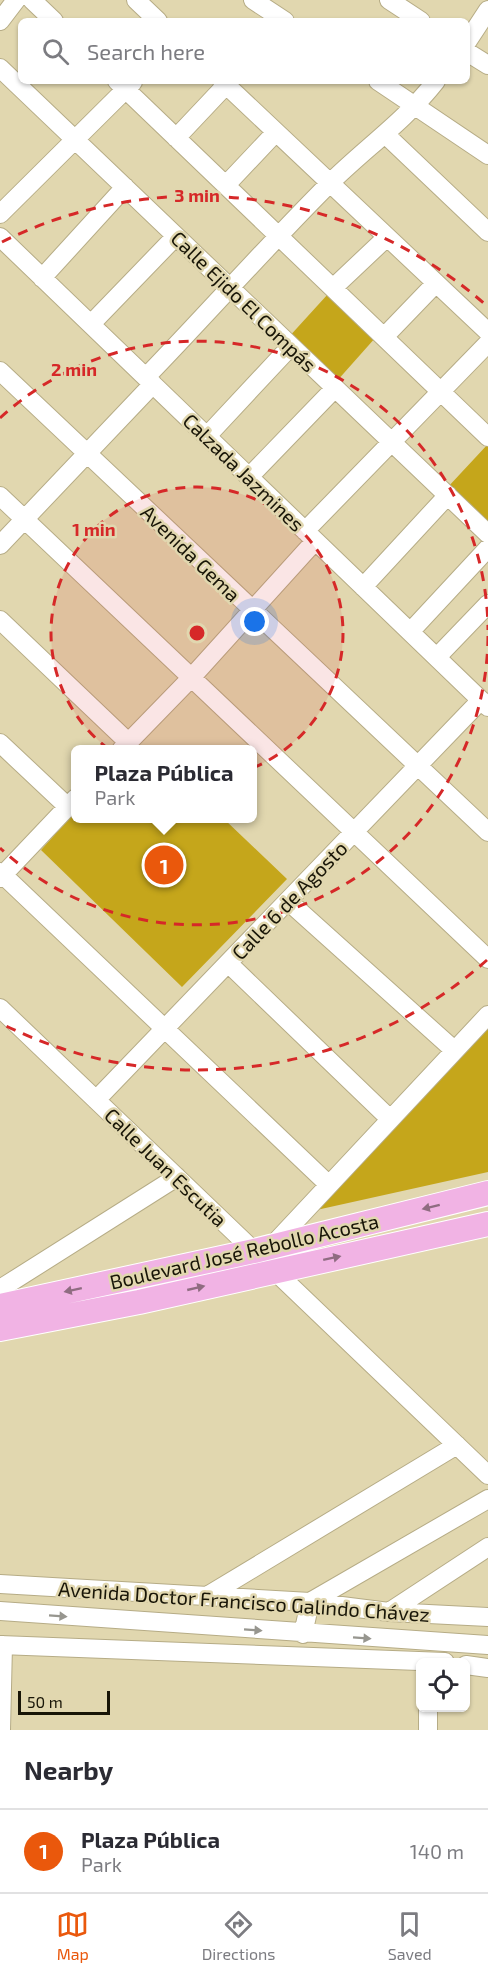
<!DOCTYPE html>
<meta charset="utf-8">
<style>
body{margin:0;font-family:"Exo 2",sans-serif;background:#f7f7f7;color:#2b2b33}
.controls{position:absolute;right:18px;bottom:18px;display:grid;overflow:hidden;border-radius:9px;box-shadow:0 2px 4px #0004}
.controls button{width:54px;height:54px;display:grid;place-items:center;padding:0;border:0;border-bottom:2px solid #e1e1e2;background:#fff;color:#2b2b33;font:30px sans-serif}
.scale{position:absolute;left:18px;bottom:15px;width:92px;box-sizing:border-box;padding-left:6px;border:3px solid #181507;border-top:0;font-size:16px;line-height:21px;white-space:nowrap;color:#181507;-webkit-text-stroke:4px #e1d7af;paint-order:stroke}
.you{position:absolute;left:255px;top:622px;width:21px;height:21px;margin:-15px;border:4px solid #fff;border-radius:50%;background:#1a73e8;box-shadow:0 0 0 9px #1a73e833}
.badge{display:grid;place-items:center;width:39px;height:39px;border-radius:50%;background:#ea580c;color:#fff;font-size:20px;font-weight:700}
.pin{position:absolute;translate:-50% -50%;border:3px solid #fff;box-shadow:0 2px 6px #0006}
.popup{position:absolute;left:71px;top:745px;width:186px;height:78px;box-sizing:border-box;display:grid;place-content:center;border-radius:9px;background:#fff;filter:drop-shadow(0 2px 4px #0005);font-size:20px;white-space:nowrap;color:#7c7c81}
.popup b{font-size:22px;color:#2b2b33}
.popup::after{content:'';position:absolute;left:50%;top:100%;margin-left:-12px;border:12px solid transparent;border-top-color:#fff}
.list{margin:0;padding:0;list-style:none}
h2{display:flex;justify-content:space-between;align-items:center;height:78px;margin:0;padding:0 24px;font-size:26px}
h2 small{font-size:20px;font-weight:400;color:#7c7c81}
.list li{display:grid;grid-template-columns:39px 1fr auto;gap:18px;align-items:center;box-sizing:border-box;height:84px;padding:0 24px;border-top:2px solid #e1e1e2}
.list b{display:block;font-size:22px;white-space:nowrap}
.list p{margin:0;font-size:20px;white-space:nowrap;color:#7c7c81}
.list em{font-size:20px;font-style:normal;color:#7c7c81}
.icon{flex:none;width:33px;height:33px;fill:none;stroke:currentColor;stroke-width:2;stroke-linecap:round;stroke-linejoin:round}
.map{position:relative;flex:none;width:488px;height:1730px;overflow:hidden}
.search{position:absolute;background:#fff;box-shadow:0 2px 4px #0004;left:18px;right:18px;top:18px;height:66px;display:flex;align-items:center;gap:15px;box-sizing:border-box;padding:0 21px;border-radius:9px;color:#7c7c81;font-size:22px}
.sheet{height:162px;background:#fff}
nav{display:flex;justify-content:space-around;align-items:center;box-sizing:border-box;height:84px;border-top:2px solid #e1e1e2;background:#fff;font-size:16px;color:#7c7c81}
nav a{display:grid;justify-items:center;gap:3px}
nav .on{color:#ea580c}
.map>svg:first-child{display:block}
.green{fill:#c5a61b}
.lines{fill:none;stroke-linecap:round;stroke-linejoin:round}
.minor-casing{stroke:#b6ac86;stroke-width:20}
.major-casing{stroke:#fff;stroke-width:26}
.minor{stroke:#fff;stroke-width:18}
.major{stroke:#f1b3e4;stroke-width:24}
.oneway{fill:#8f6c81}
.oneway2{fill:#97968f}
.ring{fill:none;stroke:#d62828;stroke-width:3;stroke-dasharray:10 8}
.labels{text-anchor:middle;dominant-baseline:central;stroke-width:5;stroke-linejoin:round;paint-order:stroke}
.street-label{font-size:20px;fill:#181507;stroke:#e1d7af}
.centre{fill:#d62828;stroke:#e1d7af;stroke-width:3}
.ring-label{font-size:18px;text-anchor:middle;font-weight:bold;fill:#d62828;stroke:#e1d7af;stroke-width:5;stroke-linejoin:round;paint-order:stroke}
</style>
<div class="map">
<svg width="488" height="1730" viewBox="0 0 488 1730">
<rect width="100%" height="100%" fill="#e1d7af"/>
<!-- green -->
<path class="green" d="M 328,294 L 376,337 L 336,382 L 287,339 Z
M 488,444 L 488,527 L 447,488 Z
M 75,812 L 76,818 L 224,819 L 287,879 L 182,987 L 41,850 Z
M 488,1027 L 488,1172 L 312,1211 Z"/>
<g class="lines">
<defs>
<path id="minor" d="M 32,0 L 54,21
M 136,0 L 158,21
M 253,0 L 285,21
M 389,0 L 421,21
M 0,21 L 16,0
M 467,42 L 488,10
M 467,52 L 488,65
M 0,68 L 488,534
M 117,81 L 488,437
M 222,81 L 488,332
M 378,81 L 488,155
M 386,135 L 488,232
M 176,138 L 226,85
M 226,185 L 276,132
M 0,214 L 133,82
M 0,237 L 488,707
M 42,278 L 125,187
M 333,288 L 387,237
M 91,324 L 176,236
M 384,337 L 436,283
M 0,371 L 488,832
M 146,377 C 207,314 266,247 328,185 C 365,148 403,123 436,81
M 207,436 L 291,346
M 249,477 L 335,388
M 0,496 L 488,959
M 305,531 L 488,343
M 0,545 L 153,384
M 363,587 L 448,495
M 0,620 L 128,742
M 410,632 L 488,548
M 437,657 L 488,604
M 0,743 L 68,807
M 121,750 L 191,678 L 315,541
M 0,872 L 328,1184
M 0,878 L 76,798
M 288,901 L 454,1050
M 228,963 L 389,1118
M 0,1008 L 488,1475
M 96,1100 L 481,700
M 272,1246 L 488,1015
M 0,1289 L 177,1177
M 0,1584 L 310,1602 L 389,1612 L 488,1617
M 207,1596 L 457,1445
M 0,1611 L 488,1645
M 389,1612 L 488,1547
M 303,1634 L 310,1602 L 488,1499
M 0,1645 L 445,1662
M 466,1665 L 488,1668
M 1,1730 L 3,1645
M 428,1730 L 428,1708"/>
<path id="major" d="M 0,1306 L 254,1251 L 488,1193
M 0,1329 L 139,1302 L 488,1224"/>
</defs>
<!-- minor casing -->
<use href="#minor" class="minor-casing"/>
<!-- major casing -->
<use href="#major" class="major-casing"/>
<!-- minor -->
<use href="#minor" class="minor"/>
<!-- major -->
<use href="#major" class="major"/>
</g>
<!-- one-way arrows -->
<defs><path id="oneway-solid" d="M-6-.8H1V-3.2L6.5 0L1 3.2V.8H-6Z" transform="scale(1.5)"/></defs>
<g class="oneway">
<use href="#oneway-solid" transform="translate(431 1207) rotate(166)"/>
<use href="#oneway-solid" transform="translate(332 1258) rotate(-12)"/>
<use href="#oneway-solid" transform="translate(196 1288) rotate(-13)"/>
<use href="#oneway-solid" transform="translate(73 1290) rotate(168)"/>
</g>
<g class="oneway2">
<use href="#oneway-solid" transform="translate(58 1616) rotate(4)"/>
<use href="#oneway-solid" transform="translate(253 1630) rotate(4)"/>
<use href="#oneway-solid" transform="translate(362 1638) rotate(4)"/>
</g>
<!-- distance rings -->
<circle cx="197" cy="633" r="146" fill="#d62828" fill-opacity=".12"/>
<g class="ring">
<circle cx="197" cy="633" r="146"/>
<path d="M488 636A291 291 0 0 1 0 848M0 418A291 291 0 0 1 488 630"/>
<path d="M487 960A437 437 0 0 1 2 1024M2 242A437 437 0 0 1 487 306"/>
</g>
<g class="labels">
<!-- street labels -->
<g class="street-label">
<text transform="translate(244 301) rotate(44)">Calle Ejido El Compás</text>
<text transform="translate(244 472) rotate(44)">Calzada Jazmines</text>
<text transform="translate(191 553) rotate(44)">Avenida Gema</text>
<text transform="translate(289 900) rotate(-46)">Calle 6 de Agosto</text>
<text transform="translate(166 1167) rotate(44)">Calle Juan Escutia</text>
<text transform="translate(244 1251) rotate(-13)">Boulevard José Rebollo Acosta</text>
<text transform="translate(244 1601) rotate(4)">Avenida Doctor Francisco Galindo Chávez</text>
</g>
</g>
<circle cx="197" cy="633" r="9" class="centre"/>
<g class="ring-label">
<text x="197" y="202">3 min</text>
<text x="74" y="376">2 min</text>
<text x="94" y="536">1 min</text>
</g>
</svg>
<div class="controls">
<button><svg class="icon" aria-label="locate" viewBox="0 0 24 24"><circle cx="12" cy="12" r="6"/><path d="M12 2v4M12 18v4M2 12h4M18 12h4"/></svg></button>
</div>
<div class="scale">50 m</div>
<div class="you"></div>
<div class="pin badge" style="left:164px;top:865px">1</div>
<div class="popup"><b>Plaza Pública</b>Park</div>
<div class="search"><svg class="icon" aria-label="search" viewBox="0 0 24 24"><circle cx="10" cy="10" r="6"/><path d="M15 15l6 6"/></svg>Search here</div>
</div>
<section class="sheet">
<h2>Nearby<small></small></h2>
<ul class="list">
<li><span class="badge">1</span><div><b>Plaza Pública</b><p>Park</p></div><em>140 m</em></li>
</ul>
</section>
<nav>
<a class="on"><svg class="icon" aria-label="map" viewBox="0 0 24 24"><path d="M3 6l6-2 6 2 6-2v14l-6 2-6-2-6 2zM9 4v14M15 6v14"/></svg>Map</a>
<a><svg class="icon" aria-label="directions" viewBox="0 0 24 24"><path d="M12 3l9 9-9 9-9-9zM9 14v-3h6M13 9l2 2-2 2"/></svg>Directions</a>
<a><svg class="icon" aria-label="saved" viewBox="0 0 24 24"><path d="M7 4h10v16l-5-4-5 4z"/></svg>Saved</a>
</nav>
